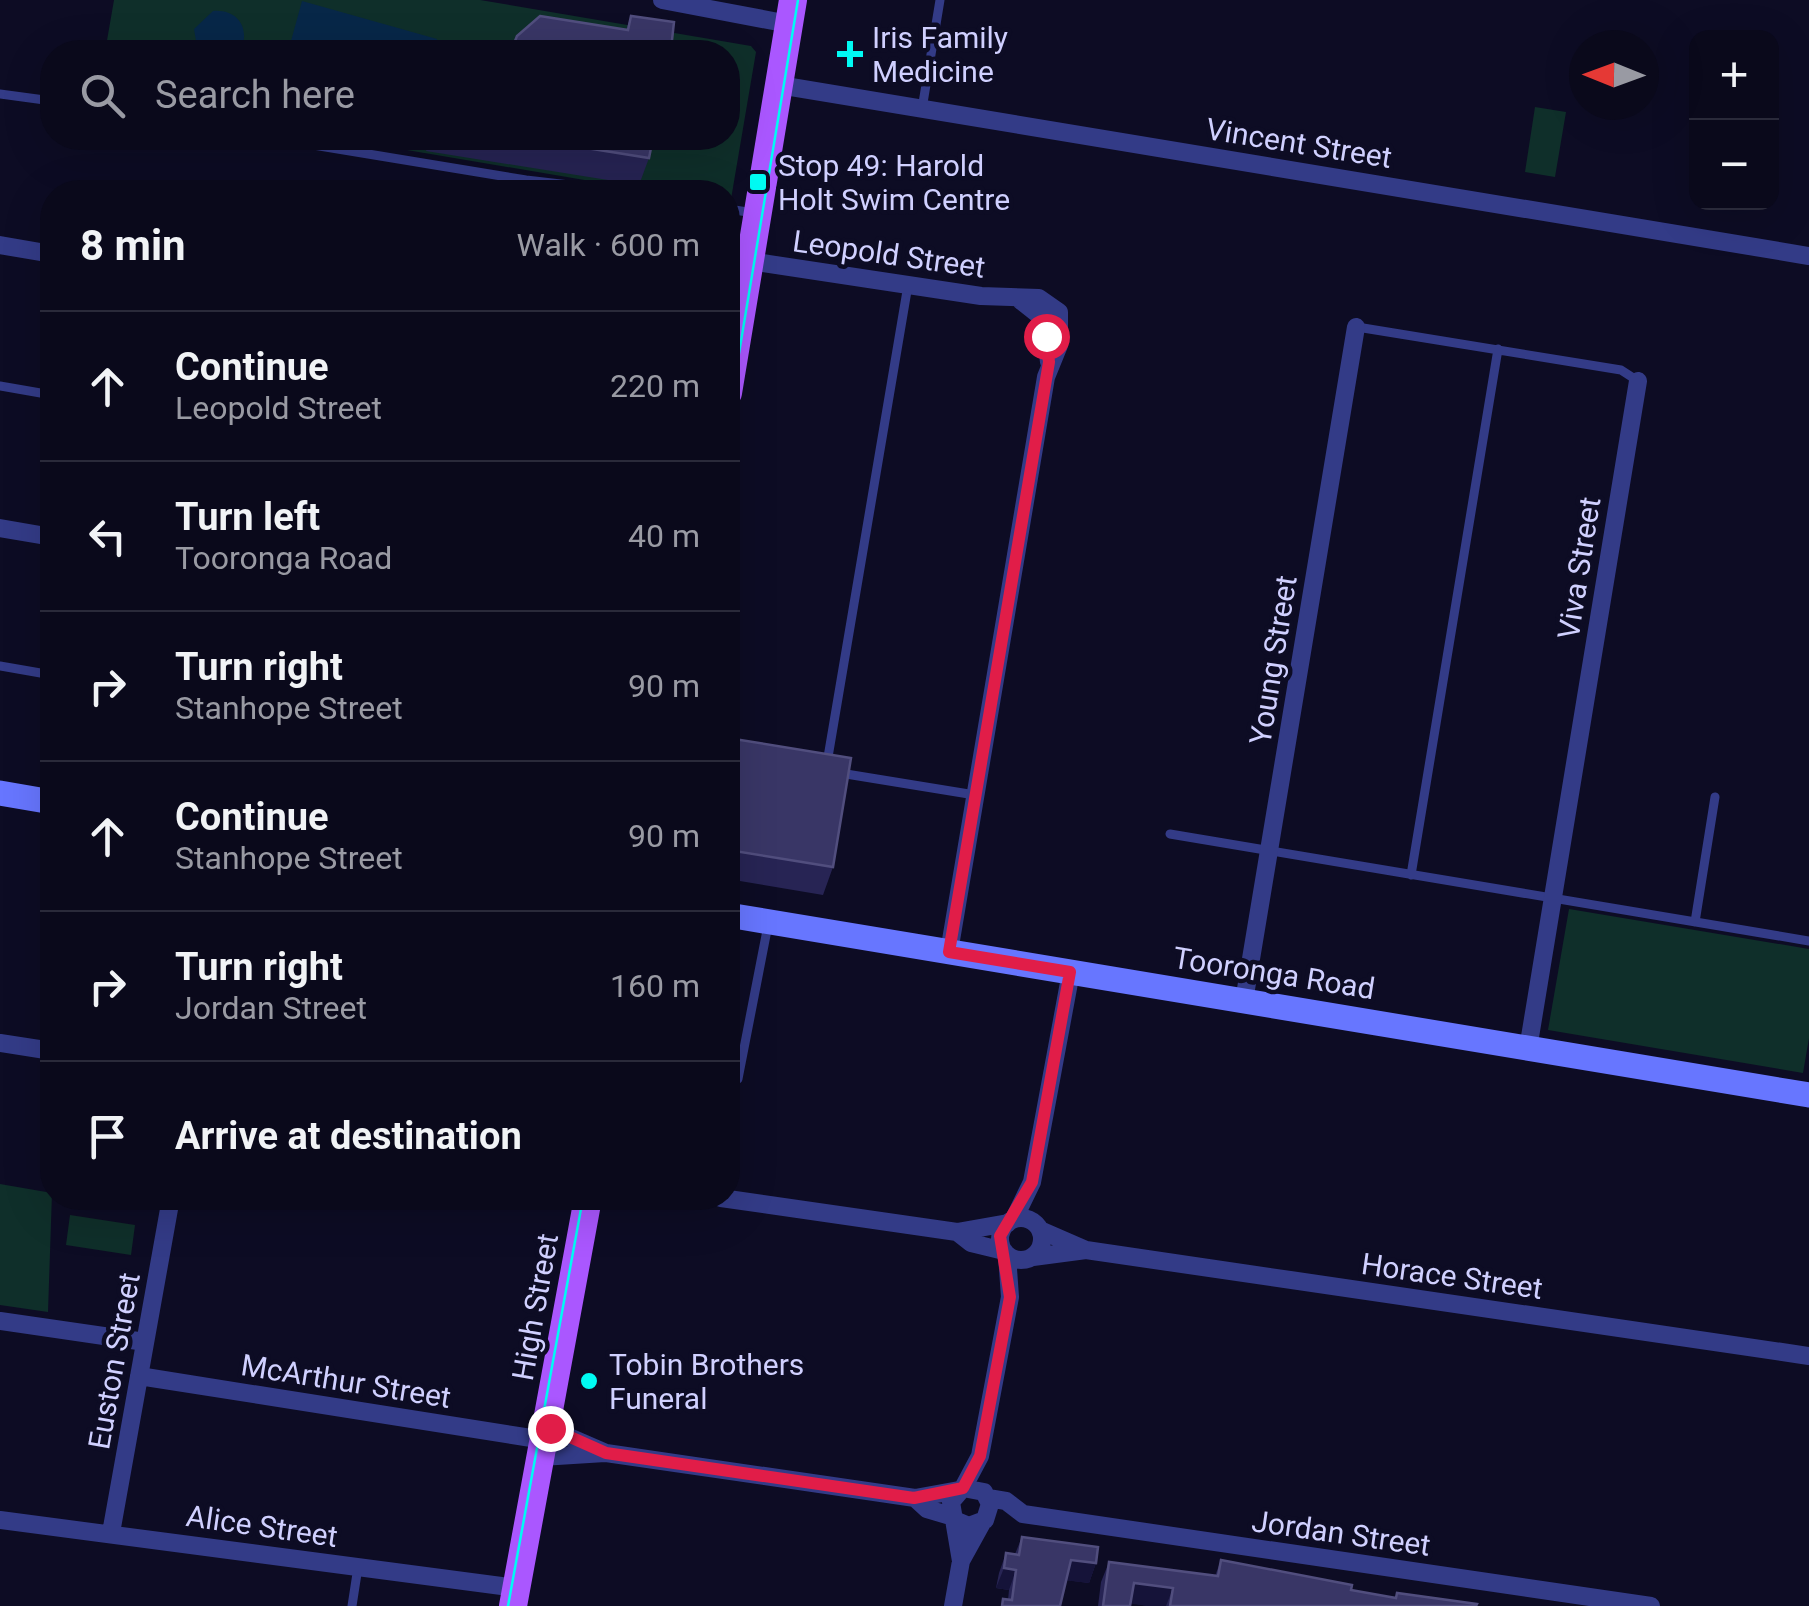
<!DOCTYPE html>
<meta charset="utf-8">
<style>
body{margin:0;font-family:Roboto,sans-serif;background:#181728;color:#f1f3f6}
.controls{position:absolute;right:30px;top:30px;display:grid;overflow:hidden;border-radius:20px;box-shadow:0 10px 40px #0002}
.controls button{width:90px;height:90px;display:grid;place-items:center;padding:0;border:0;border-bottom:2px solid #2a2a3a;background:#0a091b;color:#f1f3f6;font:50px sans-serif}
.compass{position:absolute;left:1569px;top:30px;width:90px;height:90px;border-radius:50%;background:#0a091b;box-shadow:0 10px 40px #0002;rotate:271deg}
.stop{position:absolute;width:30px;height:30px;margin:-22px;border:8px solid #e11d48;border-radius:50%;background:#fff}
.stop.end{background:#e11d48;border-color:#fff;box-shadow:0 2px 10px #0008}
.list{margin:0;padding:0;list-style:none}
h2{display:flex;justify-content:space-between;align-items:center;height:130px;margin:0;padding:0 40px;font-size:42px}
h2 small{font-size:32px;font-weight:400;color:#999aa3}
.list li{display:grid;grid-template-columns:65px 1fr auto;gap:30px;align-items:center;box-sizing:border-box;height:150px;padding:0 40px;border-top:2px solid #2a2a3a}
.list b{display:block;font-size:38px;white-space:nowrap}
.list p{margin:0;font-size:32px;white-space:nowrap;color:#999aa3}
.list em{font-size:32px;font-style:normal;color:#999aa3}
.icon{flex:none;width:55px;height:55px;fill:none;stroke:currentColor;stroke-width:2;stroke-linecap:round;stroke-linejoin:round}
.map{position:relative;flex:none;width:1809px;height:1606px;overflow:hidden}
.search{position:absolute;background:#0a091b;box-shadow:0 10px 40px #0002;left:40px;top:40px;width:700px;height:110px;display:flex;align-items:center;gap:25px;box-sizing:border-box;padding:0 35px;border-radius:40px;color:#999aa3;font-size:38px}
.panel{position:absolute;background:#0a091b;box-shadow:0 10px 40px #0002;left:40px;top:180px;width:700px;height:1030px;border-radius:40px}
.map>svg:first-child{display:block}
.green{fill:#0f2f2a}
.water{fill:#072748}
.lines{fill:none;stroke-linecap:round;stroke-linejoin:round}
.lane{stroke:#333b87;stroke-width:9}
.street{stroke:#333b87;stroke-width:18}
.secondary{stroke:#6776ff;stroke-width:25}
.primary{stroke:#aa57ff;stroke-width:28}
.tram{stroke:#00fbf3;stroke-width:2.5}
.wall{fill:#272454}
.shaded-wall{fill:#151339}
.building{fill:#393666;stroke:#514e7e;stroke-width:2.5}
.route{stroke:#e11d48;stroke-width:12}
.poi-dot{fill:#00fbf3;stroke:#0d0c24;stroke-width:4}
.labels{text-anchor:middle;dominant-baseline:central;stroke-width:9;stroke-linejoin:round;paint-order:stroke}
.poi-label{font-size:30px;fill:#d0d0ff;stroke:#0d0c24;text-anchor:start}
.street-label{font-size:30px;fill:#d0d0ff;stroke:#0d0c24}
</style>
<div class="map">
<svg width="1809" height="1606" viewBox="0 0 1809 1606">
<rect width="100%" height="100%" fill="#0d0c24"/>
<!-- green -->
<path class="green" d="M 114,0 L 480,0 L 751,46 L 756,52 L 730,205 L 728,192 L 655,192 L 336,138 L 728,138 L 728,52 L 105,52 Z
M 1535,107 L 1566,112 L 1555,177 L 1525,172 Z
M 1569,909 L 1809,949 L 1809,1038 L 1803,1073 L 1548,1030 Z
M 0,1184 L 52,1193 L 48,1312 L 0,1305 Z
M 70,1215 L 135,1225 L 131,1255 L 66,1245 Z"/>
<!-- water -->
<path class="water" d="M 302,1 L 437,39 L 434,52 L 288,52 Z
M 213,11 C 239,9 251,30 240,52 L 198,52 L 194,29 Z"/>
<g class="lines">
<!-- lane -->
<path class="lane" d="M 0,94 L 52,101
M 922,109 L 940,0
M 271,138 L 526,180 L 630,192
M 728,209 L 754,213
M 1357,327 L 1621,370 L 1638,381
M 0,386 L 52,395
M 0,666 L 52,675
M 827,763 L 908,285
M 840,773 L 975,795
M 1170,834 L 1809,941
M 1411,875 L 1498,349
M 1695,922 L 1715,797
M 738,1079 L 768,925
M 352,1606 L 358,1567"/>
<!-- street -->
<path class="street" d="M 662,0 L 789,24
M 779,85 L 1809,256
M 0,245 L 52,254
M 749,261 L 981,296 L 1039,298 L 1059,312 L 1059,345 L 1046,377 L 949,952
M 1020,300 L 1044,319 L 1049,362
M 0,528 L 52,537
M 1244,1001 L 1356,327
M 0,1043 L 52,1051
M 1528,1049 L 1638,381
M 721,1198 L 957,1232 L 971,1243 L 1004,1251
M1000 1239a21 21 0 1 1 42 0a21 21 0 1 1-42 0Z
M 1014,1219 L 1032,1182 L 1071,972
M 1040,1230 L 1086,1250
M 957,1232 L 1008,1223
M 1033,1257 L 1086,1250 L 1809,1356
M 0,1321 L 145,1342
M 139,1376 L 544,1440
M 546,1427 L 606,1453 L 915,1498 L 959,1490
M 541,1457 L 605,1453
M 963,1488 L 980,1456 L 1010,1297 L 1007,1255
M 915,1498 L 927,1509 L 954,1517
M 988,1498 L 1006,1501 L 1023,1514 L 1651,1606
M 0,1520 L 517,1588
M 957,1521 L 969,1526 L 985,1520 L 990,1504 L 984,1492 L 963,1488 L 951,1502 L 961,1561
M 111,1533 L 171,1198
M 953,1606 L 961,1561 L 982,1523"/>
<!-- secondary -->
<path class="secondary" d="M 0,793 L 52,802
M 728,915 L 1809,1095"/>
<!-- primary -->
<path class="primary" d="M 728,393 L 793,0
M 513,1606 L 588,1198"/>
<!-- tram -->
<path class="tram" d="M 728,419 L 798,0
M 508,1606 L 583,1198"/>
</g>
<!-- wall -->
<path class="wall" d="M 631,16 L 671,49 L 669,52 L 510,52 L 517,36 L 626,30 Z
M 431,138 L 653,138 L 649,158 L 639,185 L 426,151 Z
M 728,738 L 833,867 L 823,895 L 728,879 Z
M 1022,1537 L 1096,1563 L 1089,1583 L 1066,1580 L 1060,1606 L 1001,1606 L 1003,1599 L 1008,1600 L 1009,1590 L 996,1588 L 999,1573 L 1006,1553 L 1015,1554 Z
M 1221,1560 L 1351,1590 L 1395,1598 L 1397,1593 L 1476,1606 L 1148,1606 L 1131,1603 L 1130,1606 L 1098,1606 L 1101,1582 L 1109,1562 L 1215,1576 Z"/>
<!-- shaded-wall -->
<path class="shaded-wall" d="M 1071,1560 L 1096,1563 L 1089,1583 L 1063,1580 Z
M 1004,1568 L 1016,1570 L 1009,1590 L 996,1588 Z
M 1134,1583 L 1173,1588 L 1166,1606 L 1148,1606 L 1126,1603 Z"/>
<!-- building -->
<path class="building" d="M 540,16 L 628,30 L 631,16 L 674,22 L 671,49 L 657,46 L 656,52 L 514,52 L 513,46 L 517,36 Z
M 524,138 L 653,138 L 649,158 Z
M 728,738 L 851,758 L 833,867 L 728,850 Z
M 728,931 L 731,931 L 728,952 Z
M 1022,1537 L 1098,1547 L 1096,1563 L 1071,1560 L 1060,1606 L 1002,1606 L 1003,1599 L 1012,1600 L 1016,1570 L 1004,1568 L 1006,1553 L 1019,1555 Z
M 1221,1560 L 1352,1585 L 1351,1590 L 1396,1598 L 1397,1593 L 1477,1604 L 1476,1606 L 1170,1606 L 1173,1588 L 1134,1583 L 1130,1606 L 1103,1606 L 1109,1562 L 1218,1576 Z"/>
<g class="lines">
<!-- route -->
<path class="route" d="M 550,1428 L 606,1453 L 914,1498 L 963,1488 L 980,1456 L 1010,1297 L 1000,1236 L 1032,1182 L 1070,972 L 949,952 L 1049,362 L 1046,336"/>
</g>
<!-- markers -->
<g class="poi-dot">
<path d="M845 39h10v10h10v10h-10v10h-10v-10h-10v-10h10z"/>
<rect x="748" y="172" width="20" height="20" rx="5"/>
<circle cx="589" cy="1381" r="10"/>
</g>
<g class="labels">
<!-- poi labels -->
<g class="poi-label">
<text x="872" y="37">Iris Family<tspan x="872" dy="34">Medicine</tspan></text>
<text x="778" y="165">Stop 49: Harold<tspan x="778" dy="34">Holt Swim Centre</tspan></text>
<text x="609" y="1364">Tobin Brothers<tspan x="609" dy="34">Funeral</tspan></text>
</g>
<!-- street labels -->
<g class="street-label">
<text transform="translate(1299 143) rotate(9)">Vincent Street</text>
<text transform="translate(889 254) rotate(8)">Leopold Street</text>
<text transform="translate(1579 568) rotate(-81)">Viva Street</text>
<text transform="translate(1273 660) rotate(-81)">Young Street</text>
<text transform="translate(1274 973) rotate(9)">Tooronga Road</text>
<text transform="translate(1452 1276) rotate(8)">Horace Street</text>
<text transform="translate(535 1307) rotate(-80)">High Street</text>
<text transform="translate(114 1361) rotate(-80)">Euston Street</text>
<text transform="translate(346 1381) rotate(9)">McArthur Street</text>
<text transform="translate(262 1526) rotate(8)">Alice Street</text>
<text transform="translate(1341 1533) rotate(8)">Jordan Street</text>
</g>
</g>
</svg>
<div class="controls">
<button>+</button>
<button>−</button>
</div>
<svg class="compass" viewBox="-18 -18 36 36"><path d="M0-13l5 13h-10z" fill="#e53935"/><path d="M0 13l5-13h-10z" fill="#999aa3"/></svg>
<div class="stop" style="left:1046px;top:336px"></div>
<div class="stop end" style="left:550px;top:1428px"></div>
<div class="search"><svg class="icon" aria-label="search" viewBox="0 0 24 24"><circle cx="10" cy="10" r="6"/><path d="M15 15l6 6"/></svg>Search here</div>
<section class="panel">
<h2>8 min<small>Walk · 600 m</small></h2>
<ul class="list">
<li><svg class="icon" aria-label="ahead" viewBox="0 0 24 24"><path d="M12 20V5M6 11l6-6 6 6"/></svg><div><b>Continue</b><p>Leopold Street</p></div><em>220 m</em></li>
<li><svg class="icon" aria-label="left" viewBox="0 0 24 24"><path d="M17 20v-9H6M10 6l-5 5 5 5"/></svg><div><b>Turn left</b><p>Tooronga Road</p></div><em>40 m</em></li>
<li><svg class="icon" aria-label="right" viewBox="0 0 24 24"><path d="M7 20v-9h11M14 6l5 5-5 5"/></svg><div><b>Turn right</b><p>Stanhope Street</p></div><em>90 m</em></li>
<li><svg class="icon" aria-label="ahead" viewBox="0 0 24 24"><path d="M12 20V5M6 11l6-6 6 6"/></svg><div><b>Continue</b><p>Stanhope Street</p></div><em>90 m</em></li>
<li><svg class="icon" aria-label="right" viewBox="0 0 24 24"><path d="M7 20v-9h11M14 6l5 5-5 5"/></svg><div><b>Turn right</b><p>Jordan Street</p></div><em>160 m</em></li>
<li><svg class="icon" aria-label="arrive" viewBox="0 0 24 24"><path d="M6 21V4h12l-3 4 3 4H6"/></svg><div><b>Arrive at destination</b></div></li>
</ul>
</section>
</div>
